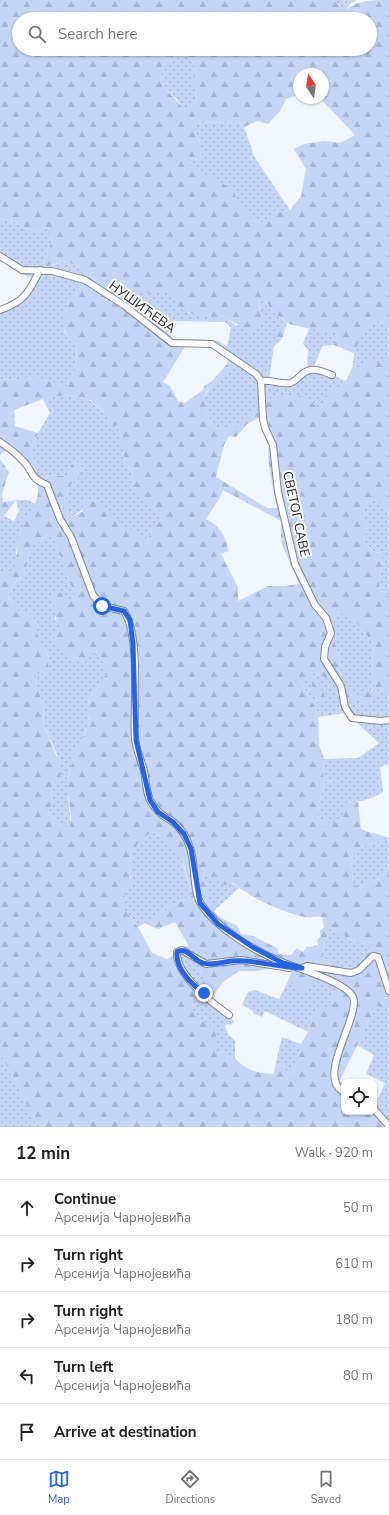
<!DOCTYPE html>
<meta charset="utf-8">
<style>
body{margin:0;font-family:"Nunito Sans",sans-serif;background:#f6f6f6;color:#202124}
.controls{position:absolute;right:12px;bottom:12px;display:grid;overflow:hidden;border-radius:8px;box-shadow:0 1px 3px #0004}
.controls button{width:36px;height:36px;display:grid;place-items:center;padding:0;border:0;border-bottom:1px solid #e0e0e0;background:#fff;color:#202124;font:20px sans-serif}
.compass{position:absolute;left:293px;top:68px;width:36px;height:36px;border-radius:50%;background:#fff;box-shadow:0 1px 3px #0004;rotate:347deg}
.stop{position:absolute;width:12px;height:12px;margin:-9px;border:3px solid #2563eb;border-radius:50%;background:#fff}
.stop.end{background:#2563eb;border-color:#fff;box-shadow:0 1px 4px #0008}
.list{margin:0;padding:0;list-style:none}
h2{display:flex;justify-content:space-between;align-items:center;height:52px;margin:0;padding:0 16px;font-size:17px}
h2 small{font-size:13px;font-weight:400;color:#757577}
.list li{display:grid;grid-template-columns:26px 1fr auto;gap:12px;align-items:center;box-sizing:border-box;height:56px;padding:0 16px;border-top:1px solid #e0e0e0}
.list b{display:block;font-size:15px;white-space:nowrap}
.list p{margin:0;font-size:13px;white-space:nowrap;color:#757577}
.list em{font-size:13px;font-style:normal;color:#757577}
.icon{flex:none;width:22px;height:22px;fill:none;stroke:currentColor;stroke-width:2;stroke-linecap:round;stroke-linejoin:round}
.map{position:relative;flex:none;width:389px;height:1127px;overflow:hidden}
.search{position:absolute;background:#fff;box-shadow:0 1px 3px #0004;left:12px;right:12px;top:12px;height:44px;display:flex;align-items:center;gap:10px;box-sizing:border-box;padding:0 14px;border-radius:22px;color:#757577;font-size:15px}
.sheet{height:332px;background:#fff}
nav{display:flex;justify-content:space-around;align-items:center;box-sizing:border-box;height:56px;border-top:1px solid #e0e0e0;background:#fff;font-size:11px;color:#757577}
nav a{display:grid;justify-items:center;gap:2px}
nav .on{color:#2563eb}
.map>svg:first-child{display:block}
.grass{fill:url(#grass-dots)}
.forest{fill:url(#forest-firs);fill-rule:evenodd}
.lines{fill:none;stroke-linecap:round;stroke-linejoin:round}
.minor-casing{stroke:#83878f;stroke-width:8}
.minor{stroke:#fff;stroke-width:6}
.route{stroke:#2563eb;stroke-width:5}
.labels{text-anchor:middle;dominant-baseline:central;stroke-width:4;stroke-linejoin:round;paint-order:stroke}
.street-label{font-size:13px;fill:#222427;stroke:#fff}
</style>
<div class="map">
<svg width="389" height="1127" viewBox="0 0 389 1127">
<defs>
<pattern id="grass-dots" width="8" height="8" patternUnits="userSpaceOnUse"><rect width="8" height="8" fill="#c4d5f6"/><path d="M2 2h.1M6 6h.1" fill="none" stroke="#a8b7d3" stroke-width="1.8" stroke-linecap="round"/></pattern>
<pattern id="forest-firs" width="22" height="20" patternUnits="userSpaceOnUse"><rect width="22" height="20" fill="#c4d5f6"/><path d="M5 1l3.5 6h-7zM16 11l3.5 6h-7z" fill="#a8b7d3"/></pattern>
</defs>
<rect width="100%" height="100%" fill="#f1f6ff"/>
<!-- grass -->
<path class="grass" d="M 333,0 L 357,0 L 351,3 L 346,10 Z
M 179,57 L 189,57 L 195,66 L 193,78 L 197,101 L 184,110 L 177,99 L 164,88 L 160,75 L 166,62 Z
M 239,122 L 244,127 L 254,156 L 290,210 L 278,212 L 266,223 L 252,221 C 236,198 212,179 188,165 L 202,155 L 200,143 L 191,123 Z
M 0,219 L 15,222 L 34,232 L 48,227 L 52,240 L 43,264 L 44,267 L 24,267 L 34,272 L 34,278 L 20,274 L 0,260 Z
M 66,261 L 87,271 L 80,276 L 47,267 Z
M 41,271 L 80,281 L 64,331 L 77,349 L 75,369 L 67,387 L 39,378 L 0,380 L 0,312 L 10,309 Z
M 111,290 L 171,292 L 173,298 L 189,313 L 212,318 L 226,318 L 237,326 L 261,310 L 258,301 L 262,299 L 268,303 C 270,315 281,315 287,323 L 285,330 L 281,327 L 276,328 L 276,337 L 282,339 L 274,346 L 269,379 C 289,382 292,383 307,368 L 308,350 L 303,344 L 309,328 L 339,332 L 334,345 L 322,346 L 314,367 L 346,381 C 336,388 324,397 321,409 L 316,407 L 308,399 L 274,400 L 268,398 L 261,384 L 259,414 L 241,424 L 214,429 C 211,420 206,411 204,402 C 203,392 224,371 232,367 C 237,364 242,364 247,363 L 232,354 L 228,348 L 227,358 C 217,349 210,347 197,346 L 197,339 L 219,341 L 227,347 L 231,327 L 225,322 L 172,321 L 171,337 L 161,331 Z
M 376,322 L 389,323 L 389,362 L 376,363 L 366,369 L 357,370 L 353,366 C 353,354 357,345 358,334 Z
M 65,395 L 89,400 L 119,424 L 125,464 L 132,471 L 136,491 L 163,516 L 146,540 L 112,520 L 96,500 L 69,519 C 64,495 62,490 83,473 L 80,462 L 71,465 L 68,476 L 40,475 L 31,452 L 38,433 L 50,413 L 43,399 Z
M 375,499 L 389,511 L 389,597 L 379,588 L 382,557 L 388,551 L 375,553 L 364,542 L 367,524 L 359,509 Z
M 16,500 L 27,500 L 36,504 L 20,532 L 16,553 L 18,557 L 17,565 L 12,573 L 0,573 L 0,520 L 2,515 L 14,521 L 19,511 Z
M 47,535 L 52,535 L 57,544 L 58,553 L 65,562 L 66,574 L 75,593 L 70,602 L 55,604 L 55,619 L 99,654 L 109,673 C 103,678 102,682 98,688 C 96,691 92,694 90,697 C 86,705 91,713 89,721 C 83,743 69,759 68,784 C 67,799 71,813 70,827 L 55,823 L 48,811 L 53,802 L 51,788 L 57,755 L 43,722 L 44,707 L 37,686 L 36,672 L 48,666 L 49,657 L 35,632 L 38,625 L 29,613 L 19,613 L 8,597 L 14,584 L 25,573 L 30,549 L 35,543 L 42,541 Z
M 347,610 L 374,645 L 371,669 L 376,684 C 370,694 363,698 351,699 L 359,699 L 380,687 L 389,691 L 389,764 L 380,767 L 383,792 C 371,800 358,802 344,803 L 343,817 L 336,823 L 322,828 C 313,813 322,797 324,782 L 341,781 L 323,778 L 324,759 L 358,758 L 379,743 L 346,713 L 318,717 L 314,705 L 300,681 L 309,676 L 317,702 L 325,702 L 310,672 L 328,677 L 341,666 L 331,627 L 335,618 Z
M 151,832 C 162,835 175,848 181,857 L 192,896 L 169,906 L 167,910 L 138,927 L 124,909 L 124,893 L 131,877 L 129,871 C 132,865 131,862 132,856 C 133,846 142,835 151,832 Z
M 389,839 L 389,866 L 381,879 L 371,881 L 359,888 L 353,883 L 351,861 L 364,846 Z
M 206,870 C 216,884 227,878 239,888 L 214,911 L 209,906 L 203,875 Z
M 334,927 L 347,938 L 373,947 C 367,954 360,958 357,967 C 339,969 334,966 321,955 C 323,945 329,939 328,930 Z
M 189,945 L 191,953 L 204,965 L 200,971 L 205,975 L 205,980 L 200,989 L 180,982 L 179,979 L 185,977 L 178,971 L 169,958 Z
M 315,972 L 340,984 L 327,1009 L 312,1015 L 308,1032 L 265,1011 L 262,1017 L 253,1013 L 253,1011 L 242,1005 L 248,992 L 255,990 L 279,999 L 288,981 L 306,992 Z
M 198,990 L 219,1012 L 232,1018 L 234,1022 L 231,1025 L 227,1024 L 225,1026 L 228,1034 L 235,1041 L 235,1058 L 228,1058 L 226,1053 L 215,1052 L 190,1010 Z
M 389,996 L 389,1116 L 375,1105 L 385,1083 L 366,1074 L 374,1055 L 357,1045 L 377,1005 Z
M 282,1037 L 301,1044 L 298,1061 L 292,1073 L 286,1072 L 283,1065 L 275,1066 Z
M 0,1053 L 36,1122 L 44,1127 L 0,1127 Z"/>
<!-- forest -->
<path class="forest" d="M 0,0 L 333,0 L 346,10 C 357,0 373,0 389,0 L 389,323 L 376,322 L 359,334 L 357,349 L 353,353 L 334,345 L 339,332 L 315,330 L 289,324 L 283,318 L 275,315 L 269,307 L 268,303 L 262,299 L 258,301 L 263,321 L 252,333 C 246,330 229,319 225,318 C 221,317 216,319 212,318 C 195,316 175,310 171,292 L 129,294 L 112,290 L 172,339 L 197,339 L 197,346 L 185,347 L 163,382 L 170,386 L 178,401 L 185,403 L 203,390 L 204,386 L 213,380 L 227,364 L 228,347 C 233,356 243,364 253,362 L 254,368 L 249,372 L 238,364 C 228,369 202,390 204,402 C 206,411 211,420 214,429 L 241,424 L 251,417 L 251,412 L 259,413 L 261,383 L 269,398 L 274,400 C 283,394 299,394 308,399 C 313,402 315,407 321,409 L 326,395 L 346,381 L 353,366 L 357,370 L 366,369 L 364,360 L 372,356 L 376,363 L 389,362 L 389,511 L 375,499 L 360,509 L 367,524 L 364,542 L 375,553 L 389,551 L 382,557 L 379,588 L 389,597 L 389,691 L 380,687 L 370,702 L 364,705 L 359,699 L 351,699 L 346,713 L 343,709 L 346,691 L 353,690 L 361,698 L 365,691 L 372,691 L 376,684 L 373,682 L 371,669 L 374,645 L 347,610 L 335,618 L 331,627 L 341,666 L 342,682 C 331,681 322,675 310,672 L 324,693 L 325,704 L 317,702 L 309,676 L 300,681 L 314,705 L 318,717 L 319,745 L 324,759 L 323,778 L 344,781 L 324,782 C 322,797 313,814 322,827 L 325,820 L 336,823 L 343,817 L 343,803 L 358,802 L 361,829 C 370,834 379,833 389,838 L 389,839 L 364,846 L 351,861 L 353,883 L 359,888 L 371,881 L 381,879 L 389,866 L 389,996 L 385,998 L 389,1005 L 383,1009 L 377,1005 L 340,1080 L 344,1086 L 344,1112 L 374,1112 L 374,1104 L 389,1116 L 389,1127 L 44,1127 L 36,1122 L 0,1053 L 0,573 L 11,573 C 21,559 14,545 21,530 C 27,516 39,504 38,488 C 37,479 28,466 24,457 L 6,451 L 0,455 L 0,380 L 39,378 L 67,387 L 75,369 L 77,349 C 60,325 58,325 70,297 L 75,296 L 80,276 L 87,271 L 66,261 L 44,267 L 43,264 L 52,240 L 48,227 L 34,232 L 15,222 L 0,219 ZM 19,19 L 370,19 L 370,49 L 19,49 ZM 179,57 L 189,57 L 195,66 L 193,78 L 197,101 L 184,110 C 171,89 153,90 166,62 ZM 299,74 L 323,74 L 323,98 L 320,98 L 355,135 L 340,143 L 324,141 L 304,144 L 294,149 L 306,169 L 301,196 L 290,210 L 278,212 L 267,218 L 266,223 L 252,221 L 229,187 L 188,165 L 202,155 L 200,143 L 191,123 L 239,122 L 244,127 L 258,121 L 268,124 L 280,111 L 286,99 L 299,95 ZM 65,395 L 90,400 L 108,415 L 108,420 L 112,426 L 119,425 L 125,464 L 132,471 L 136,491 L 163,516 L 147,539 L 113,520 L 96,500 L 82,502 L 83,511 L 69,519 C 64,495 62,490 83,473 L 80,462 L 71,465 L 68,476 L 40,475 L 31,452 L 38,433 L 15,426 L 14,410 L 43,399 ZM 260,417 L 269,445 L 268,456 L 270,473 L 277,508 L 267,508 L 216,477 L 224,445 L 229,436 L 236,437 L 247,424 ZM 223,490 L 281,521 L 281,542 L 299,584 L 285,586 L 268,586 L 238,601 L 238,587 L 221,554 L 228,551 C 227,537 219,525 206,519 L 219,499 ZM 47,535 L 52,535 L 57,544 L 58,553 L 65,562 L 66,574 L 75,593 L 70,602 L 61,593 L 55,592 L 51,596 C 57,610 51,615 62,627 L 53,639 L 74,662 L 92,656 L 96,651 L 99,654 L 108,673 L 101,680 L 99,687 L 90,697 L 87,707 L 90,718 L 85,734 L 74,753 L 67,785 L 71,816 L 70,827 L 55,823 L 48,811 L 53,802 L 51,788 L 60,783 L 61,768 L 43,722 L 44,707 L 37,686 L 36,672 L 47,676 L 53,671 L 48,666 L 49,658 L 36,632 L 38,625 L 29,613 L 19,612 L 8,598 L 14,584 L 25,573 L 30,549 L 35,543 L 42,541 ZM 151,832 C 158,834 162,838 167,842 C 186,858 186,873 192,896 L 169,906 L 167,910 L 144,923 L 158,929 L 175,922 C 184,937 191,952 203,966 L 200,967 C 202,980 208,973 200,989 L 190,982 L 180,982 L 180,979 L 185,976 L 181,970 L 178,971 L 169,958 L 167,959 L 152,953 L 138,927 L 124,909 L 124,893 L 132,886 L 129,871 L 133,863 L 132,856 L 138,842 ZM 206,870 L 211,877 L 224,885 L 233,883 C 252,899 280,911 304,917 C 310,919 315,915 322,917 L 324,927 L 320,931 L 321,936 L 317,940 L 318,945 L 312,947 L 307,946 L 303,952 L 297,948 L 291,955 L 279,954 L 277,948 L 253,936 L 241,934 L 237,925 C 207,915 209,902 203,875 ZM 334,927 L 347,938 L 373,947 C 368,954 360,958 356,967 C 339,969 334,966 321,955 C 323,945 329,939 328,930 ZM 295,964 L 288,981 L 306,993 L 315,973 L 339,984 L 327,1009 L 318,1006 L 312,1015 L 308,1032 L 301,1044 L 298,1061 L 292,1073 L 286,1072 L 283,1065 L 275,1066 L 274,1074 C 258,1073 246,1071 235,1058 L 228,1058 L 226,1053 L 216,1052 L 216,1031 L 190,1010 L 198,991 L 204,996 L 204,1000 L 208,1002 L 223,982 L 239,971 L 257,971 L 275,967 Z
M 281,327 L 285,330 L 282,339 L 276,337 L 276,328 Z
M 0,459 L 9,472 L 2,494 L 3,502 L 16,500 L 4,516 L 1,516 L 0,520 Z"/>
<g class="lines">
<defs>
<path id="minor" d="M 0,256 L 22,270 L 52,271 L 85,280 L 125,306 L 172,343 L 212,344 L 256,374 L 261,381 C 271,379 280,385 290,383 C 294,382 297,379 300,376 C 310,366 320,370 332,375
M 0,310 C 25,302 29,291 40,270
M 261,381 L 263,419 L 265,428 L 273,445 L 278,492 L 295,564 L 315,605 L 326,618 L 331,633 L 325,647 L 324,659 L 341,686 L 345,707 L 352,718 L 381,721 L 389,720
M 0,442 C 9,448 18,455 25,463 C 35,475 29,477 47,485 L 60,519 L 71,537 L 93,595 L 102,606 L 124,611 C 141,638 133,705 135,739 C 136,749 141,760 144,771 C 146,780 146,792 150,800 C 152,804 155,808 157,810 C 161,815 167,818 172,821 C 181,828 187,837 190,848 C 196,864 192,889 201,904 C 217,929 256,952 284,963 C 298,968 347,983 353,997 C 361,1016 315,1078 344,1092
M 302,968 L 307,966 L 351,973 L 359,970 L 373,956 L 378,957 L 389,991
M 229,1015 C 212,1003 175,974 177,952 L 182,950 L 206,964 L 241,960 L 289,968
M 374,1109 L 389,1126"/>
</defs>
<!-- minor casing -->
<use href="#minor" class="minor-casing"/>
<!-- minor -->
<use href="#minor" class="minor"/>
</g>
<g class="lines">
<!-- route -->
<path class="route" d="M 102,606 L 124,611 L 130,620 L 133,644 L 136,740 L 150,800 L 158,812 L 173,822 L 184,834 L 191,849 L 200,903 L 218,924 L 254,948 L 283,963 L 302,968 C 278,968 255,959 231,961 C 223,962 211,966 203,963 C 194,961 187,946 177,952 C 175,968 192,985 204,993"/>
</g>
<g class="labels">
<!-- street labels -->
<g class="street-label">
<text transform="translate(142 307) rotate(36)">НУШИЋЕВА</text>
<text transform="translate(296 514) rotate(78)">СВЕТОГ САВЕ</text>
</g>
</g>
</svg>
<div class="controls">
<button><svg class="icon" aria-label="locate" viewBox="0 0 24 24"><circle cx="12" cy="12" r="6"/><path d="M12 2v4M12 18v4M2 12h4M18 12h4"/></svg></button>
</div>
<svg class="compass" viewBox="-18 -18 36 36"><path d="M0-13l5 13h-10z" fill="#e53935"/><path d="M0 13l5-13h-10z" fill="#757577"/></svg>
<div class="stop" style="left:102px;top:606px"></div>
<div class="stop end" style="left:204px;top:993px"></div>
<div class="search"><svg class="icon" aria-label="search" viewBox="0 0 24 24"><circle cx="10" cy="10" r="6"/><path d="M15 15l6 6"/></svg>Search here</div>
</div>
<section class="sheet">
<h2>12 min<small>Walk · 920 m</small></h2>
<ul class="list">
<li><svg class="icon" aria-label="ahead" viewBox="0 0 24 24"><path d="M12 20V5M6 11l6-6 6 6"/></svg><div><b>Continue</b><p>Арсенија Чарнојевића</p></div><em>50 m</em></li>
<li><svg class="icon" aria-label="right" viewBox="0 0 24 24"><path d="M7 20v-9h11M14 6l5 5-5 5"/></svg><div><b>Turn right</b><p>Арсенија Чарнојевића</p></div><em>610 m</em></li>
<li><svg class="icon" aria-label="right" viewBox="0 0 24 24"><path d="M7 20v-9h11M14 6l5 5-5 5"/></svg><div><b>Turn right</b><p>Арсенија Чарнојевића</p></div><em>180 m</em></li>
<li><svg class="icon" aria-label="left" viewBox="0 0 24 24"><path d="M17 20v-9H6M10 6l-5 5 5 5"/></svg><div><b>Turn left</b><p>Арсенија Чарнојевића</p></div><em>80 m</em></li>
<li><svg class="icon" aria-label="arrive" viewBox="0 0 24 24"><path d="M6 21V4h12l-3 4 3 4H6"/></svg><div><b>Arrive at destination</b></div></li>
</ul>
</section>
<nav>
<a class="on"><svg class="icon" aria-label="map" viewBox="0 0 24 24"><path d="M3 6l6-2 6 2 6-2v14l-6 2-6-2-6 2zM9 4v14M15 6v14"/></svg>Map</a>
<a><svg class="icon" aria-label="directions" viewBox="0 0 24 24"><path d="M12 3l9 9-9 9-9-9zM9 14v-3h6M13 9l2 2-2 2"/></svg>Directions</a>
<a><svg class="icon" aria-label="saved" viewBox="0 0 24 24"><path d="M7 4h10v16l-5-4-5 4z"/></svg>Saved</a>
</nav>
